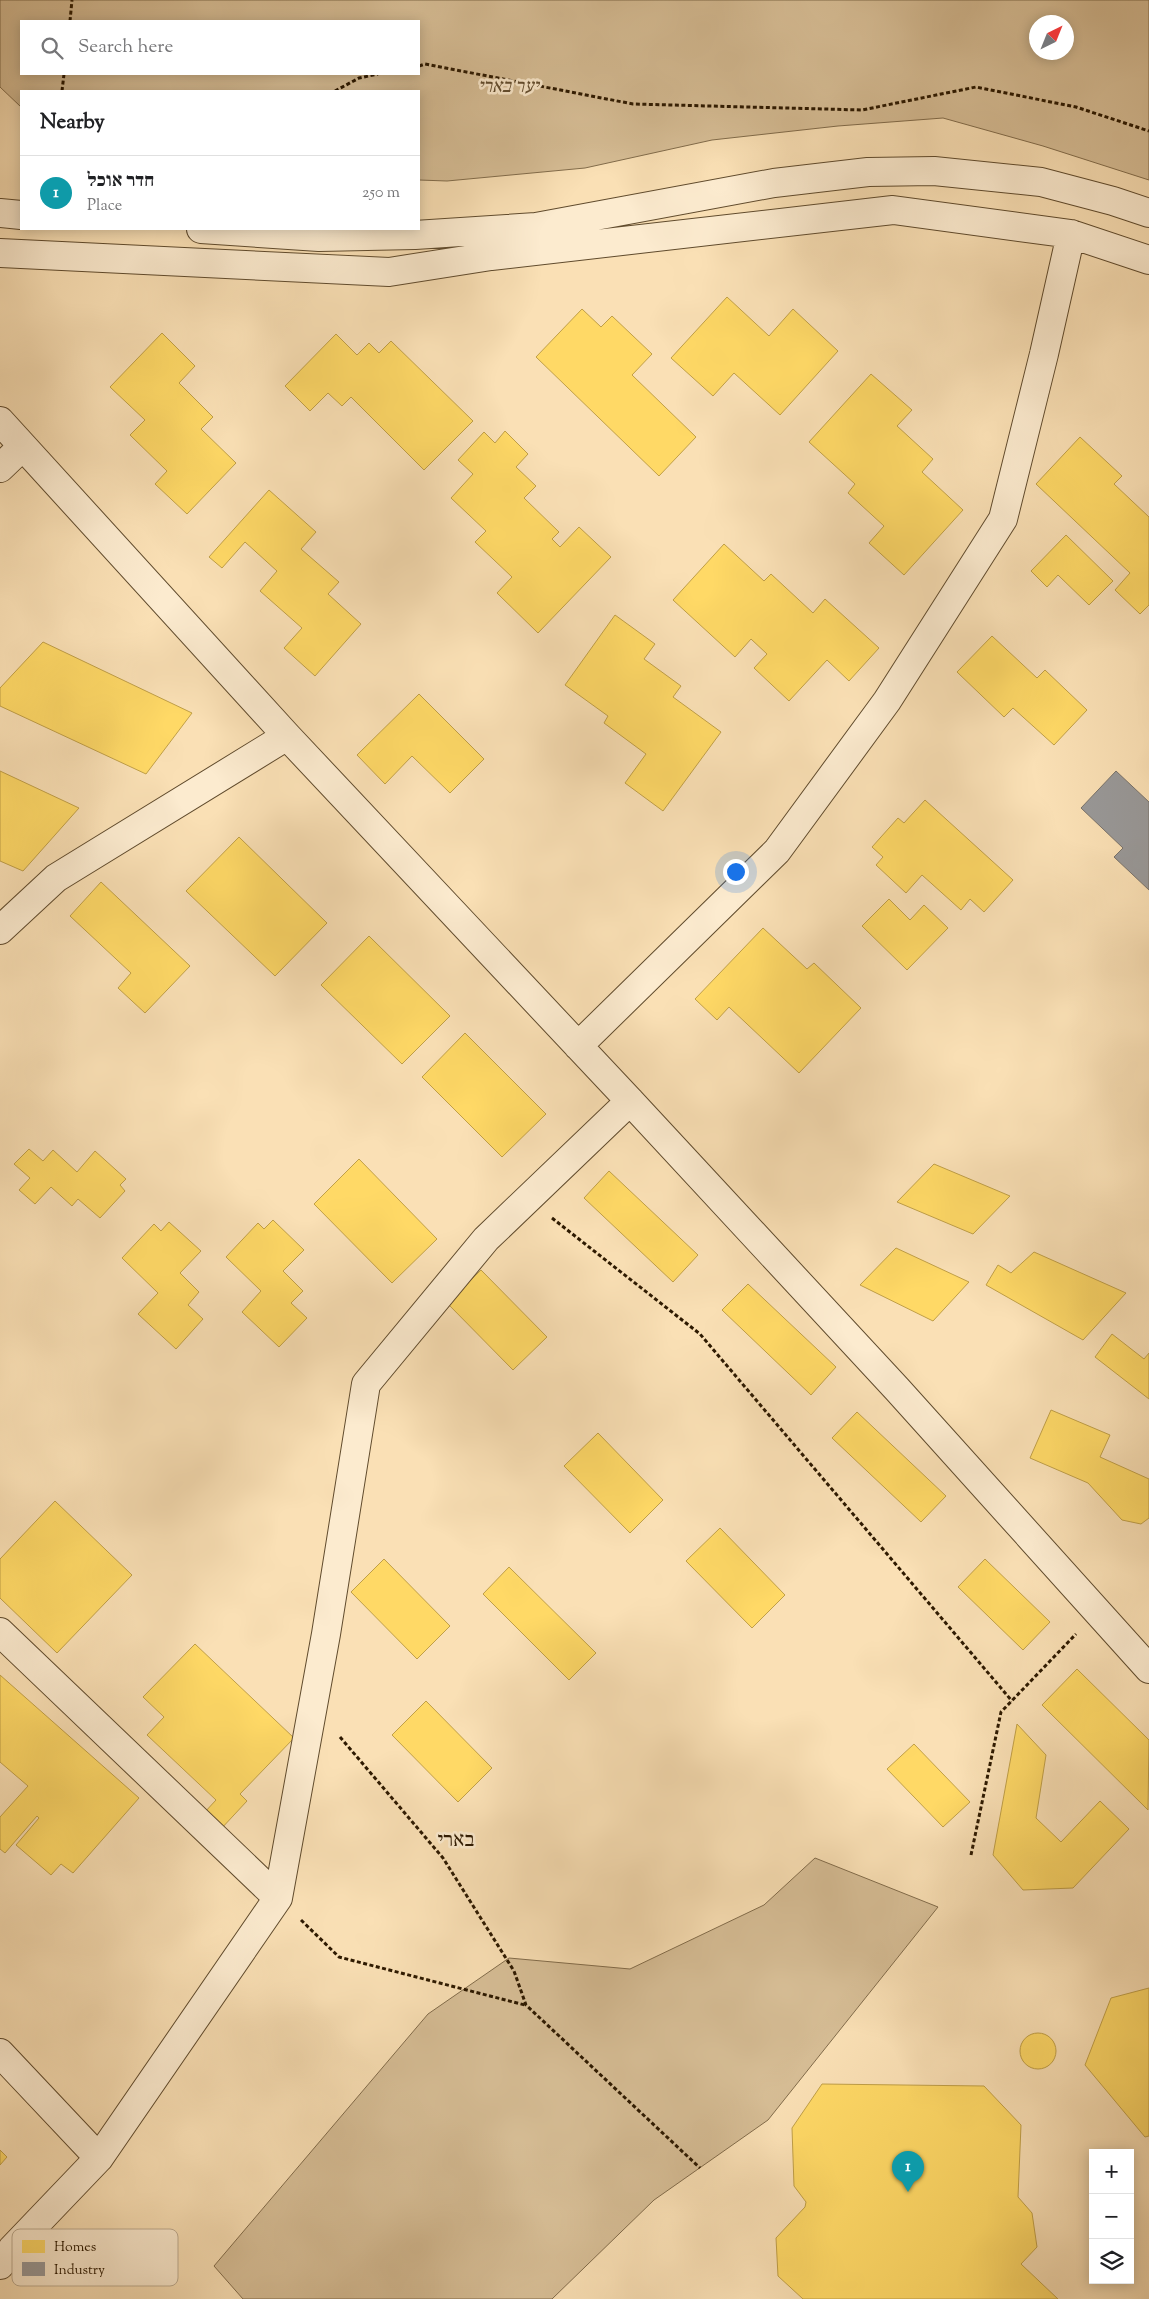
<!DOCTYPE html>
<meta charset="utf-8">
<style>
body{margin:0;font-family:"Sorts Mill Goudy","Frank Ruhl Libre",serif;background:#f2f2f2;color:#202124}
.controls{position:absolute;right:15px;bottom:15px;display:grid;overflow:hidden;border-radius:0px;box-shadow:0 2px 12px #0003}
.controls button{width:45px;height:45px;display:grid;place-items:center;padding:0;border:0;border-bottom:1px solid #e0e0e0;background:#fff;color:#202124;font:25px sans-serif}
.compass{position:absolute;left:1029px;top:15px;width:45px;height:45px;border-radius:50%;background:#fff;box-shadow:0 2px 12px #0003;rotate:43deg}
.you{position:absolute;left:735px;top:871px;width:18px;height:18px;margin:-12px;border:4px solid #fff;border-radius:50%;background:#1a73e8;box-shadow:0 0 0 8px #1a73e833}
.badge{display:grid;place-items:center;width:32px;height:32px;border-radius:50%;background:#8f2418;color:#fff;font-size:16px;font-weight:700}
.pin{position:absolute;translate:-50% -41px;filter:drop-shadow(0 1px 2px #0008)}
.pin::after{content:'';position:absolute;top:26px;width:18px;height:15px;background:inherit;clip-path:polygon(0 0,100% 0,50% 100%)}
.list{margin:0;padding:0;list-style:none}
h2{display:flex;justify-content:space-between;align-items:center;height:65px;margin:0;padding:0 20px;font-size:21px}
h2 small{font-size:16px;font-weight:400;color:#757577}
.list li{display:grid;grid-template-columns:32px 1fr auto;gap:15px;align-items:center;box-sizing:border-box;height:75px;padding:0 20px;border-top:1px solid #e0e0e0}
.list b{display:block;font-size:19px;white-space:nowrap}
.list p{margin:0;font-size:16px;white-space:nowrap;color:#757577}
.list em{font-size:16px;font-style:normal;color:#757577}
.icon{flex:none;width:28px;height:28px;fill:none;stroke:currentColor;stroke-width:2;stroke-linecap:round;stroke-linejoin:round}
.map{position:relative;flex:none;width:1149px;height:2299px;overflow:hidden}
.search{position:absolute;background:#fff;box-shadow:0 2px 12px #0003;left:20px;top:20px;width:400px;height:55px;display:flex;align-items:center;gap:12px;box-sizing:border-box;padding:0 18px;border-radius:0px;color:#757577;font-size:19px}
.panel{position:absolute;background:#fff;box-shadow:0 2px 12px #0003;left:20px;top:90px;width:400px;height:140px;border-radius:0px}
.map>svg:first-child{display:block}
.green{fill:#d7be96;stroke:#826c4b;fill-rule:evenodd}
.homes{fill:#ffd966;stroke:#c09f47}
.industry{fill:#999;stroke:#79736b}
.lines{fill:none;stroke-linecap:round;stroke-linejoin:round}
.minor-casing{stroke:#604b2d;stroke-width:30}
.path{stroke:#2d1900;stroke-width:3;stroke-dasharray:4 2.5;stroke-linecap:butt}
.minor{stroke:#fcebcf;stroke-width:28}
.labels{text-anchor:middle;dominant-baseline:central;stroke-width:5;stroke-linejoin:round;paint-order:stroke}
.park-label{font-size:19px;font-style:italic;fill:#604b2d;stroke:#fcebcf}
.quarter-label{font-size:21px;fill:#2d1900;stroke:#fcebcf}
.key{fill:#fcebcf;stroke:#beac91;stroke-width:1}
.key-label{font-size:14px;fill:#2d1900}
</style>
<div class="map">
<svg width="1149" height="2299" viewBox="0 0 1149 2299">
<rect width="100%" height="100%" fill="#fae0b5"/>
<filter id="stains"><feTurbulence type="fractalNoise" baseFrequency=".004" numOctaves="4"/><feColorMatrix values="0 0 0 0 .2 0 0 0 0 .09 0 0 0 0 .02 0 0 0 .5 -.17"/></filter>
<radialGradient id="worn" r=".72"><stop offset=".6" stop-color="#630" stop-opacity="0"/><stop offset="1" stop-color="#630" stop-opacity=".3"/></radialGradient>
<!-- green -->
<path class="green" d="M 0,0 L 1149,0 L 1149,180 L 1043,146 L 943,118 L 838,126 L 712,140 L 585,168 L 447,181 L 419,180 L 419,91 L 21,91 L 21,107 L 0,87 ZM 419,21 L 419,74 L 21,74 L 21,21 ZM 1066,22 L 1066,52 L 1036,52 L 1036,22 Z
M 815,1858 L 938,1907 L 768,2120 L 654,2200 L 552,2299 L 243,2299 L 214,2266 L 428,2014 L 509,1958 L 630,1969 L 764,1905 Z"/>
<!-- homes -->
<path class="homes" d="M 727,297 L 769,336 L 793,309 L 838,351 L 780,415 L 734,373 L 713,396 L 671,358 Z
M 582,309 L 601,327 L 612,316 L 652,354 L 632,375 L 696,437 L 659,476 L 536,357 Z
M 162,333 L 195,366 L 179,383 L 213,417 L 201,429 L 236,463 L 187,514 L 155,484 L 167,471 L 130,435 L 145,420 L 110,387 Z
M 336,334 L 357,355 L 369,343 L 379,353 L 391,341 L 473,421 L 424,470 L 351,397 L 342,406 L 328,393 L 310,411 L 285,386 Z
M 871,374 L 912,410 L 897,426 L 933,459 L 922,472 L 963,510 L 904,575 L 869,543 L 884,526 L 848,493 L 855,484 L 809,442 Z
M 505,431 L 528,454 L 516,467 L 536,486 L 524,498 L 559,532 L 552,539 L 560,547 L 579,527 L 611,557 L 538,633 L 497,593 L 512,577 L 475,542 L 486,531 L 451,498 L 473,474 L 458,460 L 484,432 L 495,443 Z
M 1080,437 L 1122,476 L 1114,484 L 1149,517 L 1149,605 L 1140,614 L 1115,590 L 1130,573 L 1036,484 Z
M 269,490 L 316,532 L 301,549 L 339,582 L 328,594 L 361,624 L 315,676 L 284,648 L 302,628 L 260,591 L 277,571 L 245,542 L 222,568 L 209,557 Z
M 1066,535 L 1113,581 L 1089,605 L 1058,575 L 1047,587 L 1031,571 Z
M 724,544 L 764,581 L 771,574 L 813,613 L 825,599 L 879,648 L 849,681 L 827,660 L 789,701 L 754,668 L 767,654 L 751,639 L 735,657 L 673,600 Z
M 615,615 L 655,644 L 644,659 L 681,686 L 673,697 L 721,732 L 663,811 L 625,783 L 646,754 L 604,723 L 608,716 L 565,685 Z
M 992,636 L 1037,678 L 1045,670 L 1087,710 L 1054,745 L 1013,708 L 1004,717 L 957,672 Z
M 43,642 L 192,713 L 146,774 L 0,706 L 0,688 Z
M 419,694 L 484,759 L 450,793 L 412,756 L 385,784 L 357,755 Z
M 0,771 L 79,808 L 23,871 L 0,861 Z
M 925,800 L 1013,880 L 984,912 L 970,899 L 961,910 L 922,875 L 906,893 L 876,865 L 883,857 L 872,847 L 898,818 L 904,823 Z
M 239,837 L 327,923 L 275,976 L 186,891 Z
M 101,882 L 190,966 L 145,1013 L 118,988 L 131,973 L 70,916 Z
M 889,899 L 910,920 L 924,905 L 948,928 L 907,970 L 862,926 Z
M 763,928 L 807,969 L 814,963 L 861,1008 L 799,1073 L 729,1007 L 717,1020 L 695,999 Z
M 369,936 L 450,1016 L 402,1064 L 321,985 Z
M 465,1033 L 546,1114 L 502,1157 L 422,1077 Z
M 29,1149 L 43,1161 L 53,1150 L 77,1172 L 95,1151 L 126,1179 L 120,1185 L 125,1191 L 100,1218 L 78,1199 L 72,1206 L 51,1187 L 35,1204 L 19,1190 L 30,1178 L 14,1164 Z
M 359,1159 L 437,1239 L 392,1283 L 314,1204 Z
M 934,1164 L 1010,1196 L 973,1234 L 897,1202 Z
M 609,1171 L 698,1255 L 673,1282 L 584,1198 Z
M 273,1220 L 304,1250 L 283,1271 L 303,1291 L 291,1303 L 307,1318 L 279,1347 L 242,1312 L 261,1291 L 226,1257 L 258,1223 L 264,1229 Z
M 169,1222 L 201,1251 L 180,1273 L 199,1292 L 188,1305 L 203,1319 L 176,1349 L 138,1314 L 158,1293 L 122,1258 L 154,1224 L 161,1231 Z
M 896,1248 L 969,1282 L 933,1321 L 860,1285 Z
M 1034,1252 L 1126,1293 L 1083,1340 L 986,1285 L 998,1265 L 1011,1273 Z
M 481,1270 L 547,1337 L 513,1370 L 447,1303 Z
M 748,1284 L 836,1367 L 811,1395 L 722,1310 Z
M 1112,1334 L 1144,1359 L 1149,1353 L 1149,1399 L 1095,1357 Z
M 1051,1410 L 1110,1435 L 1100,1457 L 1149,1479 L 1149,1518 L 1141,1524 L 1122,1520 L 1088,1483 L 1030,1458 Z
M 857,1412 L 946,1496 L 921,1522 L 832,1438 Z
M 598,1433 L 663,1500 L 630,1533 L 564,1466 Z
M 55,1501 L 132,1575 L 57,1653 L 0,1598 L 0,1559 Z
M 720,1528 L 785,1595 L 752,1628 L 686,1561 Z
M 384,1559 L 450,1626 L 417,1659 L 351,1592 Z
M 985,1559 L 1050,1622 L 1023,1650 L 958,1587 Z
M 509,1567 L 596,1653 L 569,1680 L 483,1594 Z
M 195,1644 L 294,1738 L 240,1794 L 247,1801 L 220,1830 L 204,1813 L 216,1800 L 147,1735 L 164,1717 L 143,1697 Z
M 1077,1669 L 1149,1740 L 1148,1810 L 1042,1705 Z
M 0,1675 L 139,1798 L 73,1873 L 61,1864 L 51,1875 L 16,1845 L 39,1818 L 37,1816 L 5,1853 L 0,1849 L 0,1817 L 28,1786 L 0,1762 Z
M 426,1701 L 492,1768 L 458,1802 L 392,1735 Z
M 1017,1724 L 1046,1755 L 1036,1818 L 1061,1842 L 1100,1801 L 1129,1829 L 1073,1888 L 1023,1890 L 993,1855 Z
M 914,1744 L 970,1802 L 943,1827 L 887,1769 Z
M 1149,1988 L 1149,2136 L 1145,2137 L 1085,2065 L 1111,1998 Z
M1020 2051a18 18 0 1 1 36 0a18 18 0 1 1-36 0Z
M 822,2084 L 984,2086 L 1021,2125 L 1018,2197 L 1032,2213 L 1037,2247 L 1021,2264 L 1058,2299 L 803,2299 L 778,2276 L 776,2238 L 805,2207 L 806,2202 L 794,2186 L 792,2128 Z
M 0,2150 L 7,2157 L 0,2165 Z"/>
<!-- industry -->
<path class="industry" d="M 1116,771 L 1149,802 L 1149,890 L 1114,857 L 1123,848 L 1081,808 Z"/>
<g class="lines">
<defs>
<path id="minor" d="M 0,213 L 21,215
M 201,229 L 319,237 L 415,235 L 536,227 L 774,183 L 868,172 L 934,171 L 1041,182 L 1113,201 L 1149,213
M 0,253 L 389,272 L 491,256 L 893,210 L 1071,234 L 1149,260
M 0,421 L 287,736 L 630,1101 L 897,1389 L 1149,1669
M 0,468 L 22,447
M 0,930 L 56,878 L 287,736
M 578,1046 L 777,851 L 887,701 L 1003,519 L 1044,354 L 1071,234
M 0,1632 L 278,1898
M 0,2053 L 99,2158
M 0,2265 L 12,2249 L 99,2158 L 278,1898 L 326,1634 L 366,1384 L 486,1239 L 630,1101"/>
</defs>
<!-- minor casing -->
<use href="#minor" class="minor-casing"/>
<!-- path -->
<path class="path" d="M 70,21 L 72,0
M 419,66 L 425,64 L 633,104 L 862,110 L 976,87 L 1076,107 L 1149,131
M 62,91 L 64,74
M 335,91 L 359,78 L 378,74
M 552,1218 L 700,1334 L 1012,1701
M 340,1737 L 443,1858 L 514,1971 L 526,2005 L 700,2168
M 971,1855 L 1001,1712 L 1076,1634
M 301,1920 L 339,1957 L 525,2005"/>
<!-- minor -->
<use href="#minor" class="minor"/>
</g>
<g class="labels">
<!-- park labels -->
<g class="park-label">
<text x="508" y="87">יער בארי</text>
</g>
<!-- quarter labels -->
<g class="quarter-label">
<text x="456" y="1841">בארי</text>
</g>
</g>
<!-- legend -->
<rect x="12" y="2229" width="166" height="57" rx="8" class="key"/>
<rect x="22" y="2240" width="23" height="13" fill="#ffd966"/>
<rect x="22" y="2262" width="23" height="14" fill="#999"/>
<g class="key-label">
<text x="54" y="2251">Homes</text>
<text x="54" y="2274">Industry</text>
</g>
<rect width="100%" height="100%" filter="url(#stains)"/>
<rect width="100%" height="100%" fill="url(#worn)"/>
</svg>
<div class="controls">
<button>+</button>
<button>−</button>
<button><svg class="icon" aria-label="layers" viewBox="0 0 24 24"><path d="M12 4l9 5-9 5-9-5zM3 14l9 5 9-5"/></svg></button>
</div>
<svg class="compass" viewBox="-18 -18 36 36"><path d="M0-13l5 13h-10z" fill="#e53935"/><path d="M0 13l5-13h-10z" fill="#757577"/></svg>
<div class="you"></div>
<div class="pin badge" style="left:908px;top:2192px;background:#0f9aa8">1</div>
<div class="search"><svg class="icon" aria-label="search" viewBox="0 0 24 24"><circle cx="10" cy="10" r="6"/><path d="M15 15l6 6"/></svg>Search here</div>
<section class="panel">
<h2>Nearby<small></small></h2>
<ul class="list">
<li><span class="badge" style="background:#0f9aa8">1</span><div><b>חדר אוכל</b><p>Place</p></div><em>250 m</em></li>
</ul>
</section>
</div>
